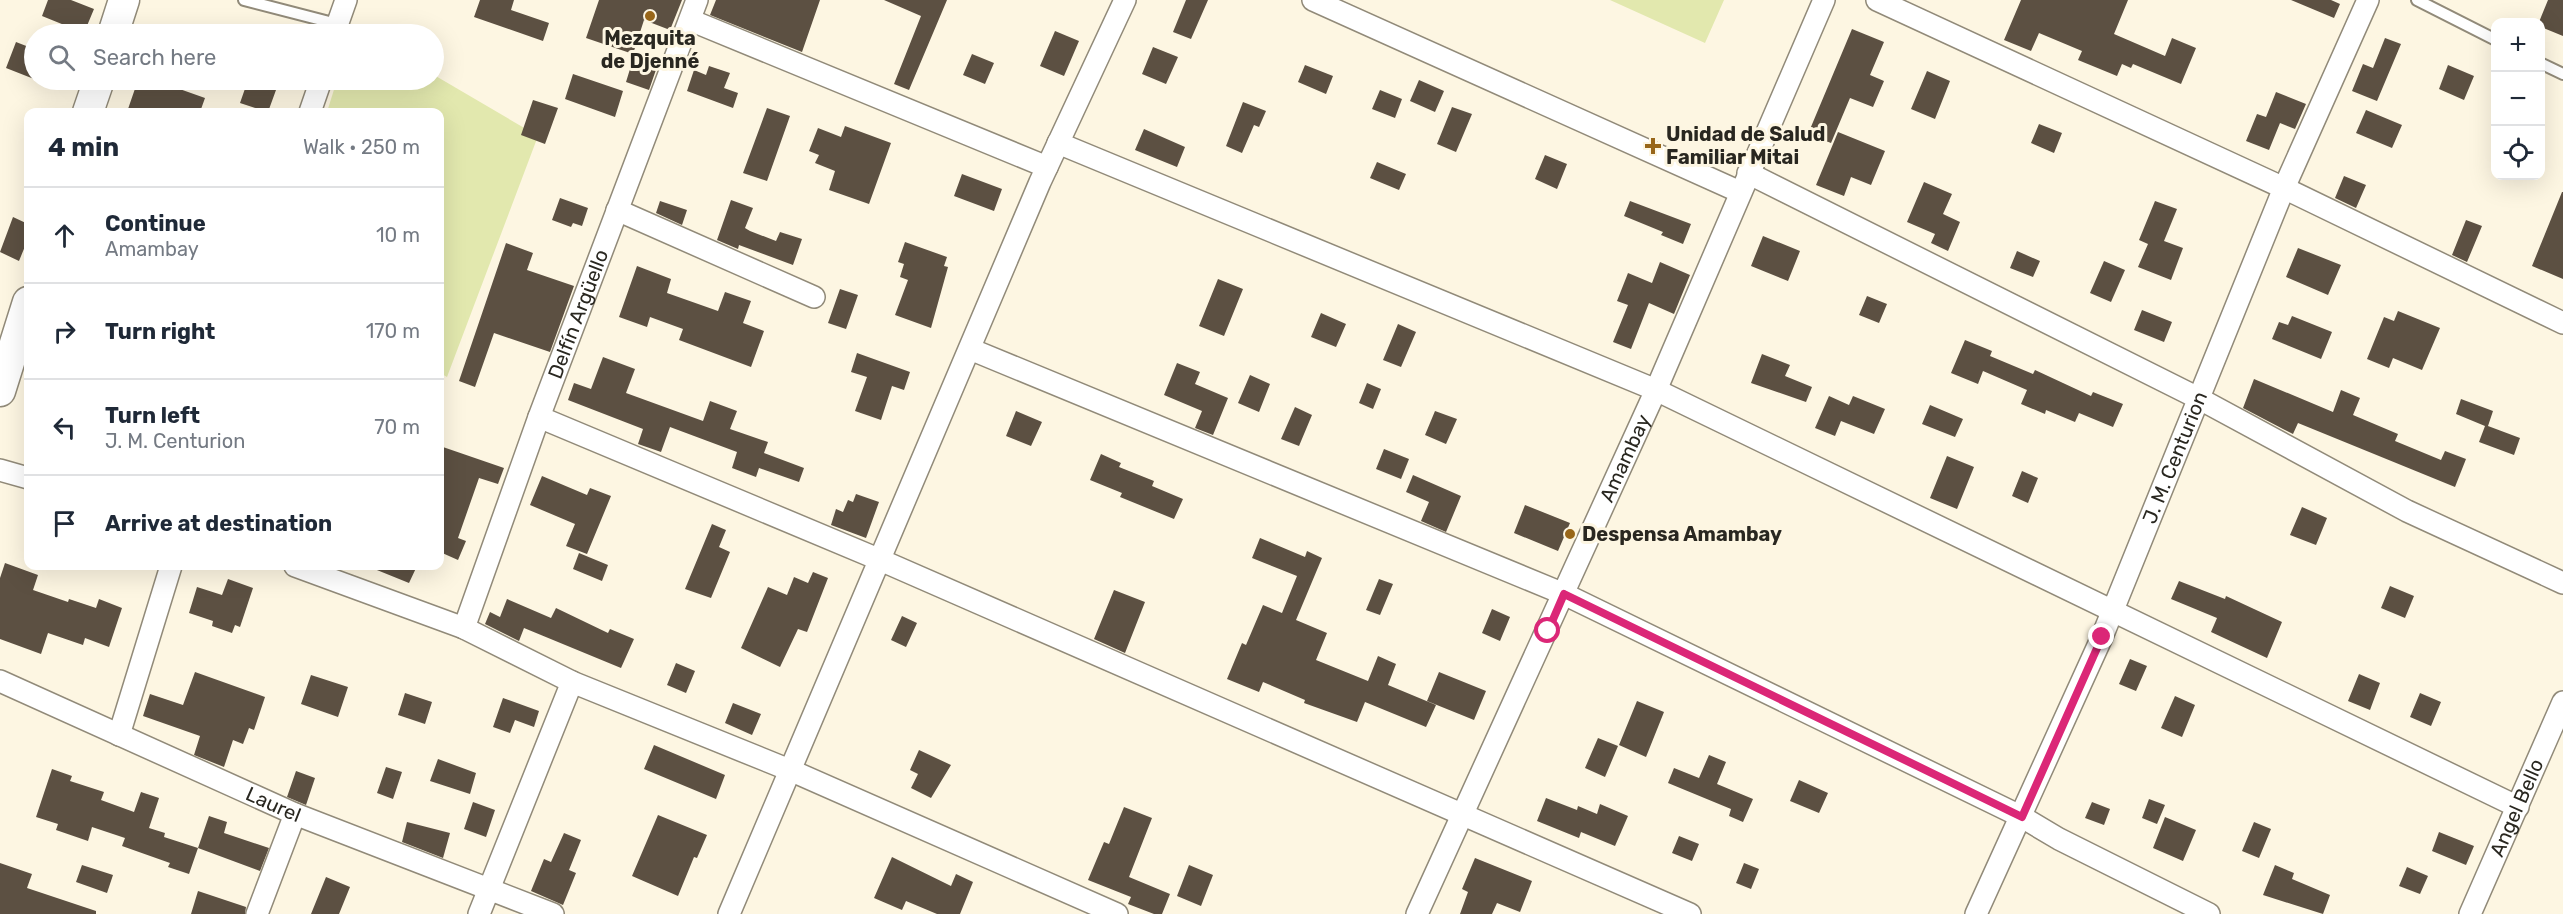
<!DOCTYPE html>
<meta charset="utf-8">
<style>
body{margin:0;font-family:Rubik,sans-serif;background:#f6f6f7;color:#1f2937}
.controls{position:absolute;right:18px;top:18px;display:grid;overflow:hidden;border-radius:12px;box-shadow:0 6px 24px #0002}
.controls button{width:54px;height:54px;display:grid;place-items:center;padding:0;border:0;border-bottom:2px solid #e0e1e3;background:#fff;color:#1f2937;font:30px sans-serif}
.stop{position:absolute;width:18px;height:18px;margin:-14px;border:4px solid #db2777;border-radius:50%;background:#fff}
.stop.end{background:#db2777;border-color:#fff;box-shadow:0 2px 6px #0008}
.list{margin:0;padding:0;list-style:none}
h2{display:flex;justify-content:space-between;align-items:center;height:78px;margin:0;padding:0 24px;font-size:26px}
h2 small{font-size:20px;font-weight:400;color:#747a83}
.list li{display:grid;grid-template-columns:39px 1fr auto;gap:18px;align-items:center;box-sizing:border-box;height:96px;padding:0 24px;border-top:2px solid #e0e1e3}
.list b{display:block;font-size:22px;white-space:nowrap}
.list p{margin:0;font-size:20px;white-space:nowrap;color:#747a83}
.list em{font-size:20px;font-style:normal;color:#747a83}
.icon{flex:none;width:33px;height:33px;fill:none;stroke:currentColor;stroke-width:2;stroke-linecap:round;stroke-linejoin:round}
.map{position:relative;flex:none;width:2563px;height:914px;overflow:hidden}
.search{position:absolute;background:#fff;box-shadow:0 6px 24px #0002;left:24px;top:24px;width:420px;height:66px;display:flex;align-items:center;gap:15px;box-sizing:border-box;padding:0 21px;border-radius:33px;color:#747a83;font-size:22px}
.panel{position:absolute;background:#fff;box-shadow:0 6px 24px #0002;left:24px;top:108px;width:420px;height:462px;border-radius:12px}
.map>svg:first-child{display:block}
.green{fill:#e2e8ae}
.building{fill:#5c5042}
.lines{fill:none;stroke-linecap:round;stroke-linejoin:round}
.lane-casing{stroke:#918a79;stroke-width:14}
.street-casing{stroke:#918a79;stroke-width:24}
.secondary-casing{stroke:#918a79;stroke-width:33}
.lane{stroke:#fff;stroke-width:10}
.street{stroke:#fff;stroke-width:21}
.secondary{stroke:#fff;stroke-width:30}
.route{stroke:#db2777;stroke-width:8}
.poi-dot{fill:#986619;stroke:#fdf6e2;stroke-width:2}
.labels{text-anchor:middle;dominant-baseline:central;stroke-width:6;stroke-linejoin:round;paint-order:stroke}
.poi-label{font-size:20px;font-weight:bold;fill:#292720;stroke:#fdf6e2;text-anchor:start}
.street-label{font-size:20px;fill:#292720;stroke:#fdf6e2}
</style>
<div class="map">
<svg width="2563" height="914" viewBox="0 0 2563 914">
<rect width="100%" height="100%" fill="#fdf6e2"/>
<!-- green -->
<path class="green" d="M 1610,0 L 1724,0 L 1705,43 Z
M 434,75 L 538,136 L 447,377 L 440,373 L 440,112 L 327,112 L 337,80 L 434,80 Z"/>
<!-- building -->
<path class="building" d="M 48,0 L 71,0 L 94,9 L 84,33 L 42,16 Z
M 480,0 L 514,0 L 511,10 L 549,23 L 543,41 L 474,17 Z
M 599,0 L 682,0 L 670,30 L 644,20 L 633,54 L 586,38 Z
M 716,0 L 820,0 L 802,52 L 710,15 Z
M 884,0 L 947,0 L 909,90 L 894,84 L 921,16 Z
M 1186,0 L 1208,0 L 1191,39 L 1173,32 Z
M 2021,0 L 2128,0 L 2114,34 L 2165,56 L 2172,38 L 2196,48 L 2181,84 L 2133,64 L 2131,68 L 2122,64 L 2117,76 L 2078,60 L 2082,51 L 2039,33 L 2031,51 L 2004,40 Z
M 2291,0 L 2331,0 L 2340,4 L 2334,18 Z
M 2548,0 L 2563,0 L 2563,36 L 2541,27 L 2539,22 Z
M 1852,29 L 1884,42 L 1870,75 L 1884,81 L 1873,107 L 1850,98 L 1831,143 L 1808,134 Z
M 1055,31 L 1079,41 L 1064,76 L 1040,66 Z
M 2385,38 L 2401,44 L 2377,101 L 2352,91 L 2363,64 L 2373,68 Z
M 16,42 L 34,49 L 34,79 L 6,68 Z
M 1153,47 L 1178,57 L 1166,84 L 1142,74 Z
M 972,54 L 994,63 L 985,84 L 963,75 Z
M 634,56 L 658,64 L 649,90 L 626,82 Z
M 1305,65 L 1333,76 L 1326,94 L 1298,82 Z
M 2448,65 L 2474,76 L 2464,100 L 2439,89 Z
M 709,66 L 730,73 L 724,88 L 738,93 L 733,108 L 687,91 L 694,70 L 706,75 Z
M 1927,71 L 1950,81 L 1935,119 L 1911,109 Z
M 573,74 L 623,91 L 615,117 L 565,99 Z
M 138,80 L 177,80 L 174,87 L 205,98 L 200,112 L 139,112 L 128,109 Z
M 248,80 L 276,90 L 268,112 L 240,103 Z
M 1419,80 L 1444,91 L 1435,112 L 1410,101 Z
M 1380,90 L 1402,99 L 1395,118 L 1372,109 Z
M 2276,92 L 2306,104 L 2295,129 L 2280,123 L 2269,150 L 2246,141 L 2257,114 L 2266,117 Z
M 533,100 L 558,108 L 545,144 L 521,135 Z
M 1243,102 L 1266,111 L 1259,127 L 1254,125 L 1242,153 L 1226,146 Z
M 1452,107 L 1472,114 L 1456,152 L 1437,144 Z
M 767,108 L 790,116 L 767,181 L 743,173 Z
M 2366,110 L 2402,125 L 2392,148 L 2356,133 Z
M 2039,124 L 2062,133 L 2054,153 L 2031,143 Z
M 845,126 L 891,143 L 869,204 L 829,190 L 835,171 L 815,163 L 819,155 L 809,151 L 818,128 L 841,137 Z
M 1144,129 L 1185,147 L 1177,167 L 1135,150 Z
M 1838,132 L 1885,151 L 1871,185 L 1851,177 L 1844,196 L 1816,185 Z
M 1545,155 L 1567,164 L 1557,189 L 1535,179 Z
M 1377,162 L 1406,174 L 1399,190 L 1370,178 Z
M 962,174 L 1002,189 L 994,211 L 954,196 Z
M 2344,176 L 2366,185 L 2356,208 L 2335,198 Z
M 1924,182 L 1952,194 L 1943,214 L 1960,222 L 1948,251 L 1931,243 L 1935,234 L 1907,222 Z
M 2562,192 L 2563,192 L 2563,279 L 2532,266 Z
M 560,198 L 588,208 L 582,226 L 573,223 L 571,227 L 552,220 Z
M 731,200 L 753,208 L 745,228 L 750,231 L 776,241 L 780,232 L 802,239 L 793,265 L 739,245 L 738,249 L 717,240 Z
M 660,201 L 687,210 L 682,225 L 656,213 Z
M 1630,201 L 1691,224 L 1683,244 L 1661,235 L 1663,232 L 1624,216 Z
M 2155,201 L 2177,209 L 2164,241 L 2183,248 L 2171,280 L 2138,267 L 2148,244 L 2139,240 Z
M 13,217 L 28,224 L 28,239 L 19,261 L 0,252 Z
M 2466,220 L 2482,226 L 2467,262 L 2452,255 Z
M 1763,236 L 1800,251 L 1788,281 L 1751,266 Z
M 905,242 L 947,257 L 944,266 L 948,267 L 931,328 L 895,315 L 908,280 L 900,277 L 904,264 L 898,262 Z
M 506,243 L 533,253 L 527,270 L 574,286 L 550,352 L 494,333 L 475,387 L 459,381 Z
M 2298,248 L 2341,265 L 2328,295 L 2286,277 Z
M 2017,251 L 2040,261 L 2033,277 L 2010,268 Z
M 2104,261 L 2125,270 L 2111,302 L 2090,293 Z
M 1660,262 L 1690,275 L 1674,314 L 1649,303 L 1631,349 L 1613,342 L 1628,305 L 1617,301 L 1628,273 L 1652,283 Z
M 637,266 L 671,279 L 667,293 L 718,311 L 725,292 L 751,301 L 743,323 L 764,331 L 751,367 L 679,340 L 683,329 L 650,317 L 647,327 L 619,317 Z
M 1218,279 L 1243,289 L 1224,336 L 1199,326 Z
M 840,289 L 858,295 L 846,329 L 828,323 Z
M 1867,296 L 1887,304 L 1879,323 L 1859,315 Z
M 2142,310 L 2172,322 L 2164,342 L 2134,330 Z
M 2398,311 L 2440,328 L 2422,370 L 2393,358 L 2389,368 L 2367,359 L 2384,317 L 2394,321 Z
M 1321,313 L 1346,324 L 1336,347 L 1311,337 Z
M 2292,316 L 2332,332 L 2321,359 L 2272,339 L 2279,322 L 2288,325 Z
M 1398,324 L 1416,332 L 1401,367 L 1383,360 Z
M 1965,340 L 1992,351 L 1990,356 L 2033,374 L 2035,370 L 2091,396 L 2093,392 L 2123,404 L 2113,427 L 2079,413 L 2075,422 L 2046,410 L 2045,414 L 2021,404 L 2027,390 L 1983,371 L 1978,384 L 1951,373 Z
M 857,353 L 910,372 L 904,390 L 892,386 L 881,420 L 855,411 L 867,377 L 851,372 Z
M 1762,354 L 1790,365 L 1785,376 L 1812,387 L 1806,402 L 1751,383 Z
M 603,357 L 635,369 L 626,393 L 703,421 L 710,401 L 737,411 L 730,429 L 768,442 L 764,453 L 804,468 L 799,482 L 759,468 L 756,477 L 732,468 L 737,452 L 670,427 L 661,452 L 638,444 L 643,429 L 568,400 L 574,383 L 591,389 Z
M 1177,363 L 1200,372 L 1195,384 L 1228,398 L 1213,435 L 1195,428 L 1202,411 L 1164,395 Z
M 1250,375 L 1270,384 L 1259,412 L 1238,403 Z
M 2254,379 L 2333,412 L 2341,390 L 2360,398 L 2353,415 L 2398,434 L 2395,441 L 2441,460 L 2445,451 L 2466,459 L 2455,487 L 2298,423 L 2293,434 L 2283,429 L 2243,408 Z
M 1367,383 L 1381,389 L 1373,409 L 1359,403 Z
M 1829,396 L 1849,405 L 1853,396 L 1885,409 L 1874,434 L 1841,421 L 1835,436 L 1815,428 Z
M 2461,399 L 2493,411 L 2488,426 L 2520,438 L 2514,455 L 2479,442 L 2485,426 L 2456,414 Z
M 1930,405 L 1963,419 L 1955,437 L 1922,424 Z
M 1295,407 L 1312,415 L 1299,446 L 1281,439 Z
M 1016,411 L 1042,422 L 1031,446 L 1006,436 Z
M 1435,411 L 1457,419 L 1446,444 L 1425,435 Z
M 440,446 L 504,468 L 498,484 L 479,478 L 458,538 L 466,541 L 458,560 L 440,552 Z
M 1384,449 L 1409,459 L 1401,479 L 1376,469 Z
M 1101,454 L 1121,463 L 1119,467 L 1154,481 L 1152,486 L 1183,499 L 1174,519 L 1120,497 L 1122,493 L 1090,480 Z
M 1947,456 L 1974,467 L 1957,509 L 1930,498 Z
M 2022,471 L 2038,478 L 2028,503 L 2012,496 Z
M 1413,475 L 1461,496 L 1446,532 L 1421,521 L 1429,502 L 1406,492 Z
M 542,476 L 587,495 L 590,488 L 611,496 L 587,554 L 566,546 L 575,524 L 530,505 Z
M 856,494 L 879,502 L 866,538 L 831,525 L 836,509 L 843,512 L 848,500 L 853,502 Z
M 1525,505 L 1570,523 L 1558,551 L 1514,533 Z
M 2302,507 L 2327,518 L 2316,545 L 2290,535 Z
M 712,524 L 726,530 L 719,547 L 730,552 L 711,598 L 685,589 Z
M 1260,538 L 1305,557 L 1307,551 L 1322,558 L 1296,620 L 1327,633 L 1316,660 L 1368,681 L 1378,656 L 1396,664 L 1388,685 L 1436,705 L 1426,727 L 1365,702 L 1357,722 L 1304,703 L 1305,700 L 1263,682 L 1259,692 L 1227,679 L 1242,643 L 1246,645 L 1263,605 L 1282,613 L 1297,576 L 1252,558 Z
M 579,553 L 608,565 L 602,581 L 573,569 Z
M 5,563 L 38,575 L 33,590 L 68,602 L 69,599 L 96,608 L 99,599 L 122,608 L 109,647 L 85,638 L 83,645 L 48,633 L 41,654 L 0,639 L 0,578 Z
M 367,566 L 417,566 L 409,583 Z
M 813,572 L 828,578 L 807,632 L 798,629 L 780,667 L 741,648 L 768,587 L 787,595 L 794,577 L 808,583 Z
M 228,579 L 253,588 L 240,627 L 235,625 L 232,633 L 212,626 L 213,621 L 189,613 L 197,587 L 222,595 Z
M 1379,579 L 1393,584 L 1380,615 L 1366,610 Z
M 2179,581 L 2225,599 L 2226,596 L 2282,622 L 2267,658 L 2211,632 L 2217,618 L 2171,599 Z
M 2390,586 L 2414,596 L 2405,618 L 2381,608 Z
M 1114,590 L 1145,602 L 1125,653 L 1094,639 Z
M 507,599 L 551,618 L 556,608 L 608,633 L 610,629 L 634,639 L 621,668 L 524,628 L 519,641 L 485,624 L 490,612 L 500,617 Z
M 1492,609 L 1510,617 L 1500,641 L 1482,633 Z
M 902,616 L 917,623 L 906,647 L 891,640 Z
M 2130,659 L 2147,666 L 2136,691 L 2119,684 Z
M 676,663 L 695,671 L 686,693 L 667,685 Z
M 195,672 L 265,697 L 254,730 L 249,728 L 243,744 L 233,740 L 224,767 L 194,755 L 200,736 L 143,716 L 150,694 L 183,705 Z
M 1439,672 L 1486,691 L 1474,720 L 1427,701 Z
M 2359,674 L 2380,683 L 2370,710 L 2348,701 Z
M 311,675 L 348,687 L 338,717 L 301,704 Z
M 405,693 L 432,702 L 425,724 L 398,715 Z
M 2420,693 L 2441,702 L 2431,726 L 2410,717 Z
M 2175,696 L 2195,705 L 2182,737 L 2161,728 Z
M 503,698 L 539,711 L 534,727 L 515,720 L 510,733 L 493,727 Z
M 1637,701 L 1664,712 L 1646,757 L 1619,745 Z
M 733,703 L 761,714 L 752,735 L 725,723 Z
M 1598,738 L 1618,746 L 1605,777 L 1585,768 Z
M 654,745 L 725,775 L 716,799 L 644,769 Z
M 919,750 L 951,765 L 931,798 L 911,788 L 918,774 L 910,770 Z
M 1709,755 L 1726,762 L 1717,784 L 1753,799 L 1743,822 L 1729,816 L 1731,809 L 1668,783 L 1674,768 L 1699,778 Z
M 438,759 L 476,773 L 470,794 L 430,781 Z
M 386,767 L 402,772 L 393,799 L 377,793 Z
M 52,769 L 72,776 L 70,781 L 104,792 L 101,800 L 134,812 L 141,792 L 159,798 L 149,828 L 165,833 L 164,837 L 198,848 L 189,874 L 168,867 L 170,863 L 122,846 L 125,838 L 92,827 L 88,841 L 56,830 L 58,824 L 36,817 Z
M 296,771 L 315,778 L 306,805 L 287,797 Z
M 1799,780 L 1828,793 L 1819,813 L 1790,801 Z
M 1546,798 L 1577,810 L 1578,806 L 1597,814 L 1600,804 L 1628,816 L 1615,846 L 1581,832 L 1579,838 L 1537,821 Z
M 2149,799 L 2165,805 L 2157,824 L 2142,818 Z
M 473,802 L 495,810 L 486,837 L 464,829 Z
M 2092,802 L 2110,809 L 2104,825 L 2085,818 Z
M 1124,807 L 1152,818 L 1129,877 L 1170,894 L 1162,914 L 1154,914 L 1128,904 L 1131,897 L 1088,880 L 1104,842 L 1109,844 Z
M 658,815 L 707,835 L 697,858 L 694,857 L 678,896 L 632,876 Z
M 209,816 L 227,822 L 224,833 L 269,848 L 260,871 L 198,848 Z
M 2165,817 L 2196,830 L 2183,861 L 2153,848 Z
M 407,822 L 450,833 L 443,858 L 402,842 Z
M 2254,822 L 2271,829 L 2259,858 L 2242,851 Z
M 2439,832 L 2474,846 L 2466,865 L 2432,851 Z
M 564,833 L 581,840 L 569,870 L 576,873 L 563,905 L 531,891 L 544,859 L 551,862 Z
M 1679,836 L 1699,844 L 1692,861 L 1672,853 Z
M 892,857 L 951,886 L 956,874 L 973,882 L 960,914 L 937,914 L 906,901 L 902,910 L 874,898 Z
M 1475,858 L 1532,881 L 1520,912 L 1497,903 L 1492,914 L 1460,914 L 1468,892 L 1462,889 Z
M 0,863 L 32,874 L 27,888 L 96,911 L 96,914 L 0,914 Z
M 1744,863 L 1759,869 L 1751,889 L 1736,883 Z
M 82,865 L 113,875 L 107,893 L 76,882 Z
M 1189,865 L 1213,875 L 1201,906 L 1177,896 Z
M 2275,865 L 2294,873 L 2292,879 L 2330,895 L 2323,914 L 2263,895 Z
M 2407,867 L 2428,876 L 2420,894 L 2399,886 Z
M 326,877 L 350,887 L 339,914 L 311,914 Z
M 198,891 L 246,907 L 245,914 L 191,914 Z"/>
<g class="lines">
<defs>
<path id="lane" d="M 244,0 L 337,24
M 2417,0 L 2496,40
M 2540,63 L 2563,74"/>
<g id="street">
<path d="M 1313,0 L 1740,192"/>
<path d="M 1877,0 L 2284,188 L 2563,323"/>
<path d="M 690,20 L 1047,167"/>
<path d="M 334,34 L 346,0"/>
<path d="M 310,112 L 321,80"/>
<path d="M 1058,143 L 1656,390 L 2518,807"/>
<path d="M 1748,173 L 2198,398 L 2407,511 L 2563,583"/>
<path d="M 617,210 L 814,297"/>
<path d="M 970,349 L 1564,594 L 2022,817 L 2059,839 L 2209,914"/>
<path d="M 539,417 L 878,559 L 1690,914"/>
<path d="M 0,470 L 28,478"/>
<path d="M 295,566 L 464,628 L 572,682 L 792,771 L 1117,914"/>
<path id="s1" d="M 464,628 L 539,417 L 697,0"/>
<path id="s2" d="M 0,681 L 295,814 L 553,914"/>
<path d="M 119,735 L 171,566"/>
<path d="M 257,914 L 295,814"/>
<path d="M 479,914 L 572,682"/>
<path d="M 729,914 L 1040,182 L 1125,0"/>
<path id="s3" d="M 1417,914 L 1656,390 L 1824,0"/>
<path id="s4" d="M 1976,914 L 2102,637 L 2284,188 L 2368,0"/>
<path id="s5" d="M 2470,914 L 2563,702"/>
</g>
<path id="secondary" d="M 113,34 L 124,0
M 88,112 L 99,80
M 0,391 L 28,302"/>
</defs>
<!-- lane casing -->
<use href="#lane" class="lane-casing"/>
<!-- street casing -->
<use href="#street" class="street-casing"/>
<!-- secondary casing -->
<use href="#secondary" class="secondary-casing"/>
<!-- lane -->
<use href="#lane" class="lane"/>
<!-- street -->
<use href="#street" class="street"/>
<!-- secondary -->
<use href="#secondary" class="secondary"/>
</g>
<g class="lines">
<!-- route -->
<path class="route" d="M 1548,631 L 1564,594 L 2022,817 L 2102,637"/>
</g>
<!-- markers -->
<g class="poi-dot">
<circle cx="650" cy="16" r="6"/>
<path d="M1650 137h6v6h6v6h-6v6h-6v-6h-6v-6h6z"/>
<circle cx="1570" cy="534" r="6"/>
</g>
<g class="labels">
<!-- poi labels -->
<g class="poi-label">
<text x="650" y="38" text-anchor="middle">Mezquita<tspan x="650" dy="23">de Djenné</tspan></text>
<text x="1666" y="134">Unidad de Salud<tspan x="1666" dy="23">Familiar Mitai</tspan></text>
<text x="1582" y="534">Despensa Amambay</text>
</g>
<!-- street labels -->
<g class="street-label">
<text stroke="none"><textPath href="#s1" startOffset="334">Delfín Argüello</textPath></text>
<text stroke="none"><textPath href="#s4" startOffset="498">J. M. Centurion</textPath></text>
<text stroke="none"><textPath href="#s3" startOffset="501">Amambay</textPath></text>
<text stroke="none"><textPath href="#s2" startOffset="300">Laurel</textPath></text>
<text stroke="none"><textPath href="#s5" startOffset="116">Angel Bello</textPath></text>
</g>
</g>
</svg>
<div class="controls">
<button>+</button>
<button>−</button>
<button><svg class="icon" aria-label="locate" viewBox="0 0 24 24"><circle cx="12" cy="12" r="6"/><path d="M12 2v4M12 18v4M2 12h4M18 12h4"/></svg></button>
</div>
<div class="stop" style="left:1548px;top:631px"></div>
<div class="stop end" style="left:2102px;top:637px"></div>
<div class="search"><svg class="icon" aria-label="search" viewBox="0 0 24 24"><circle cx="10" cy="10" r="6"/><path d="M15 15l6 6"/></svg>Search here</div>
<section class="panel">
<h2>4 min<small>Walk · 250 m</small></h2>
<ul class="list">
<li><svg class="icon" aria-label="ahead" viewBox="0 0 24 24"><path d="M12 20V5M6 11l6-6 6 6"/></svg><div><b>Continue</b><p>Amambay</p></div><em>10 m</em></li>
<li><svg class="icon" aria-label="right" viewBox="0 0 24 24"><path d="M7 20v-9h11M14 6l5 5-5 5"/></svg><div><b>Turn right</b></div><em>170 m</em></li>
<li><svg class="icon" aria-label="left" viewBox="0 0 24 24"><path d="M17 20v-9H6M10 6l-5 5 5 5"/></svg><div><b>Turn left</b><p>J. M. Centurion</p></div><em>70 m</em></li>
<li><svg class="icon" aria-label="arrive" viewBox="0 0 24 24"><path d="M6 21V4h12l-3 4 3 4H6"/></svg><div><b>Arrive at destination</b></div></li>
</ul>
</section>
</div>
